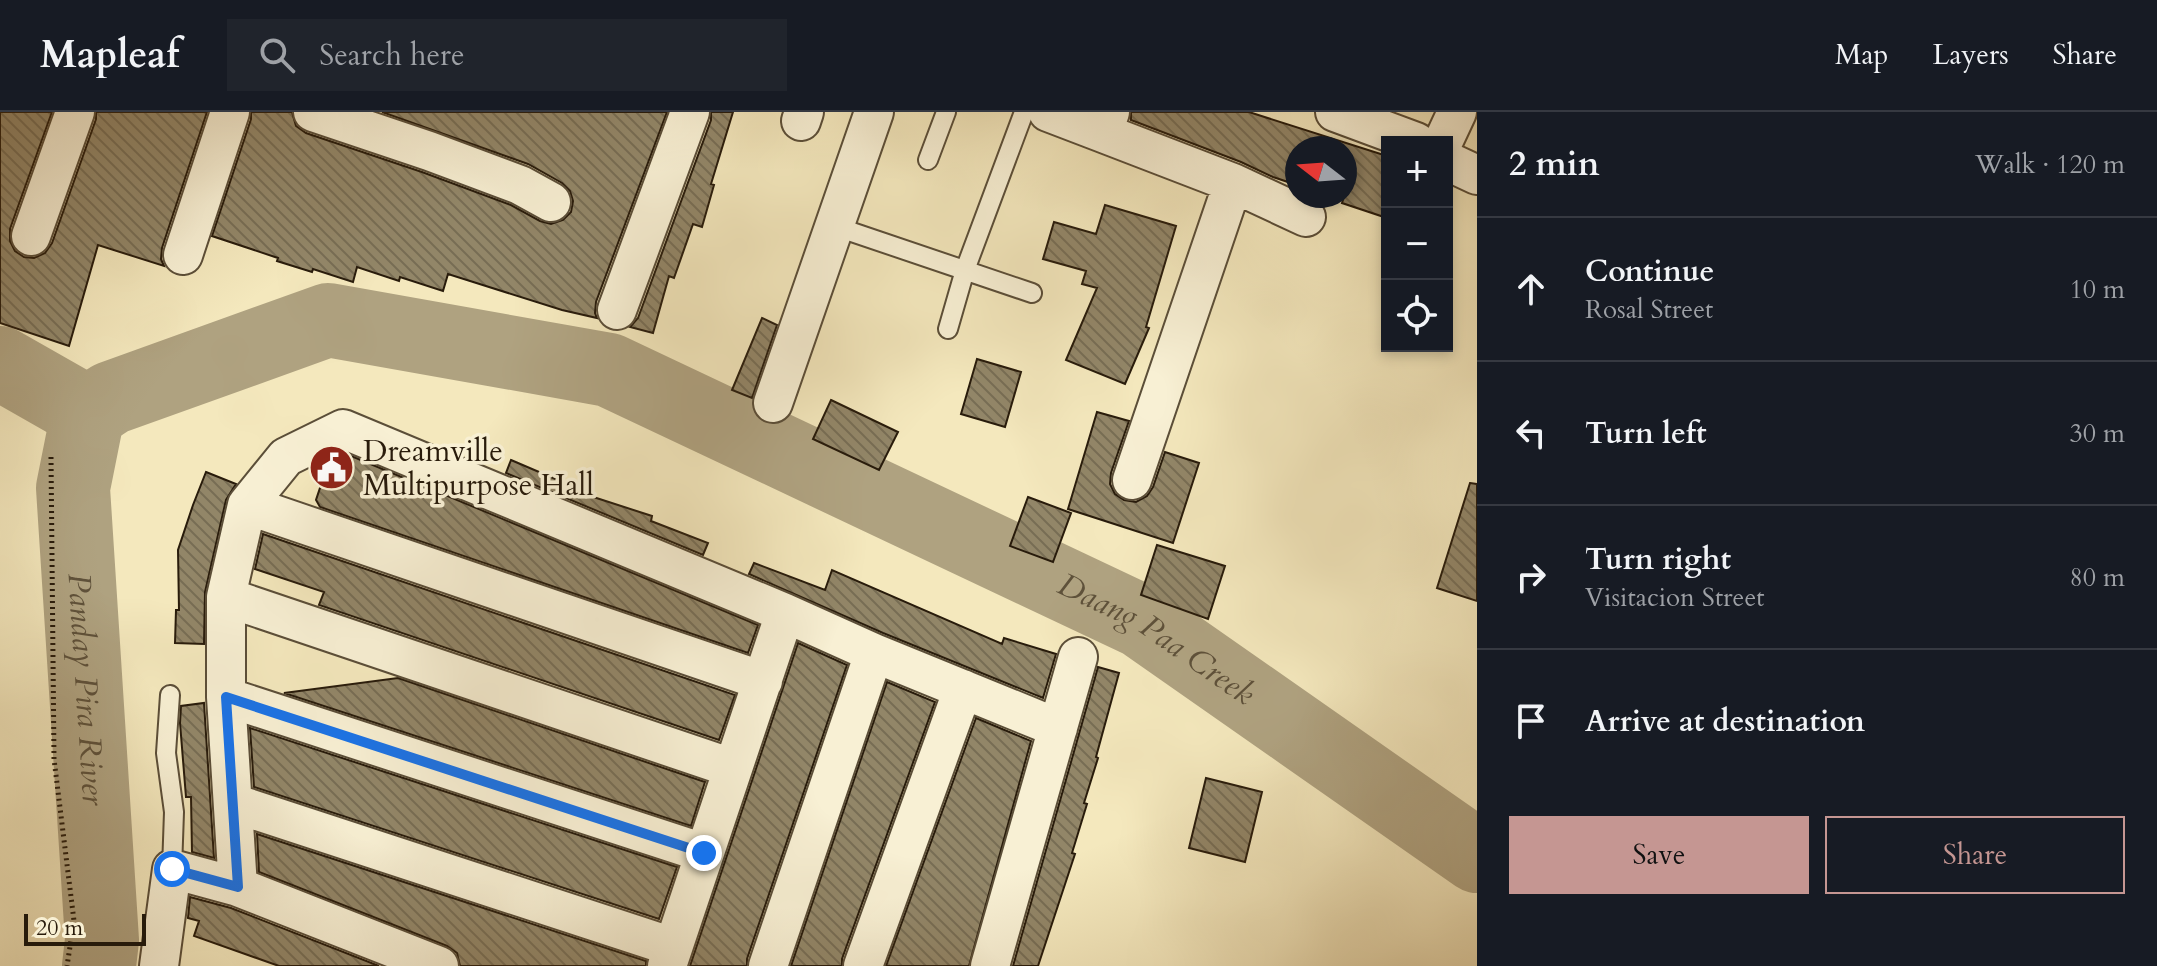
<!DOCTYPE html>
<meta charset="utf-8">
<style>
body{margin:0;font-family:Cardo,serif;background:#20242c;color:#f1f3f6}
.controls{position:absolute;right:24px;top:24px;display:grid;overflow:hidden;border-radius:0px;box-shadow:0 4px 12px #0003}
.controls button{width:72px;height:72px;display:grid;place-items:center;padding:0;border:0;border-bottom:2px solid #363941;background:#171b24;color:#f1f3f6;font:40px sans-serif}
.compass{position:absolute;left:1285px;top:24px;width:72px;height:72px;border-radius:50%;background:#171b24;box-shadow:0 4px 12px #0003;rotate:287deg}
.scale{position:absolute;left:24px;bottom:20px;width:122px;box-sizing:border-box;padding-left:8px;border:4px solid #281b0b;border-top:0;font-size:22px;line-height:28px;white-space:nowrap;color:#281b0b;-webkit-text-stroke:6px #f8f0d4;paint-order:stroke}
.stop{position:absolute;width:24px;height:24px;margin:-18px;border:6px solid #1a73e8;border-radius:50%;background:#fff}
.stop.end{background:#1a73e8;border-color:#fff;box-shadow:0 2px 8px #0008}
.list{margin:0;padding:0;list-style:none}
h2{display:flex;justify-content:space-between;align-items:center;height:104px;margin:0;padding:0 32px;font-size:34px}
h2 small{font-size:26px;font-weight:400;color:#9ea1a6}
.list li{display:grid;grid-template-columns:52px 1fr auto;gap:24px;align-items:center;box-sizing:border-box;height:144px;padding:0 32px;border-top:2px solid #363941}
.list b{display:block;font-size:30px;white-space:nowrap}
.list p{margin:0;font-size:26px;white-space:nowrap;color:#9ea1a6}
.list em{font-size:26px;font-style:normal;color:#9ea1a6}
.actions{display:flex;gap:16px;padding:24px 32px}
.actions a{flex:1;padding:18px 0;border:2px solid #c59692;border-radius:0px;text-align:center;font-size:28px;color:#c59692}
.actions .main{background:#c59692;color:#111}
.icon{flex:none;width:44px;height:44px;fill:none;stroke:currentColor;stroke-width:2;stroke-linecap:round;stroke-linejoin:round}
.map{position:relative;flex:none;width:1477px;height:854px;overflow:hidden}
header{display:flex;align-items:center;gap:48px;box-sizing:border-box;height:112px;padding:0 40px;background:#171b24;border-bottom:2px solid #363941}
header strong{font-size:38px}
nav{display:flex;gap:44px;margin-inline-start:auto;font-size:28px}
.search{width:560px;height:72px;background:#20242c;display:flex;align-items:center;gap:20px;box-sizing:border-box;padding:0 28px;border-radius:0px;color:#9ea1a6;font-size:30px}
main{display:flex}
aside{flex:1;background:#171b24}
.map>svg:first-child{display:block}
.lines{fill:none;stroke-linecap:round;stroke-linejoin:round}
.river{stroke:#afa280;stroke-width:74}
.building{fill:url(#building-back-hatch);stroke:#281b0b;stroke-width:2}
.service-casing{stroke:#5b4e38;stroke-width:22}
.minor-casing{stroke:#5b4e38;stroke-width:42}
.path{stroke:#281b0b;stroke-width:5;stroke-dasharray:2 4;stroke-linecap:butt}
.service{stroke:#f8f0d4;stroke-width:18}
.minor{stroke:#f8f0d4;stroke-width:38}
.route{stroke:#1a73e8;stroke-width:10}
.labels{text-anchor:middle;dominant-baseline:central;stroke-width:7;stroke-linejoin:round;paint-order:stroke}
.poi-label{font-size:30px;fill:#281b0b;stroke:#f8f0d4;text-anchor:start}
.water-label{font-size:32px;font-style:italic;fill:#5e513a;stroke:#f8f0d4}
</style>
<header>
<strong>Mapleaf</strong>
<div class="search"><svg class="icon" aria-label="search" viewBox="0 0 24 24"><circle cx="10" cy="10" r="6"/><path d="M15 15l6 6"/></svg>Search here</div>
<nav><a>Map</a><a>Layers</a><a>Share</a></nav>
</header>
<main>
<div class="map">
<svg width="1477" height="854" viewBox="0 0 1477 854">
<defs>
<pattern id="building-back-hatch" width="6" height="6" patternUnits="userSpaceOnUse" patternTransform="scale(2)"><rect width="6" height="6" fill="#928668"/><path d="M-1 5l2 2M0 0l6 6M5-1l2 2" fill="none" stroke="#776d54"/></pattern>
</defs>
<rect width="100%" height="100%" fill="#f4e8bd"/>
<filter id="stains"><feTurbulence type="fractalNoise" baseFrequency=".0025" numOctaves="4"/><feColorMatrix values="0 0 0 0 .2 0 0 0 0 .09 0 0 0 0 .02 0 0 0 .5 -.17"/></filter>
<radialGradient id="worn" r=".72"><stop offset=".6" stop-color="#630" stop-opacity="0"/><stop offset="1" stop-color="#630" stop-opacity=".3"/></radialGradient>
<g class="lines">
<!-- river -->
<g class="river">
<path d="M 0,251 L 88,301"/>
<path id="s1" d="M 88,301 L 111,286 L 328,208 L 609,258 L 1141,509 L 1477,744"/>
<path id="s2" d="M 88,301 L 73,376 L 102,828 L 99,854"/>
</g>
</g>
<!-- building -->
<path class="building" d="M 0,0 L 52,0 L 10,117 L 10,129 L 15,139 L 24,145 L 34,146 L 45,141 L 52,131 L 96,7 L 96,0 L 207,0 L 162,136 L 161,147 L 164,154 L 98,133 L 69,234 L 0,211 Z
M 251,0 L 292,0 L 296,14 L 306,21 L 422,60 L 511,93 L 540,109 L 551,112 L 563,108 L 571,100 L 573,89 L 570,79 L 562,71 L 528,52 L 382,0 L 667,0 L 596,190 L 595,201 L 597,206 L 562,198 L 448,162 L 443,179 L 400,165 L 399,169 L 357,155 L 353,170 L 313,157 L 312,160 L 277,149 L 278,146 L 212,124 L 251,7 Z
M 711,0 L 733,0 L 711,72 L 714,73 L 702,115 L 693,112 L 674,166 L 669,164 L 653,221 L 630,215 L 638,206 L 711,8 Z
M 1131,0 L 1249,0 L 1387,44 L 1387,106 L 1342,91 L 1343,88 L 1331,84 L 1345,84 L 1345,36 L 1297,36 L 1297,73 L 1273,65 L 1241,50 L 1131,8 Z
M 1105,93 L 1176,114 L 1146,215 L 1149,216 L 1125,272 L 1066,248 L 1097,176 L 1082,172 L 1086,159 L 1043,147 L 1054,110 L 1096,122 Z
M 762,206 L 777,213 L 752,286 L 732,278 Z
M 977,247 L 1021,260 L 1005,315 L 961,302 Z
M 831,288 L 898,320 L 879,358 L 813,327 Z
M 1097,300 L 1129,309 L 1111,361 L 1110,372 L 1115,382 L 1124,388 L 1136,390 L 1147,384 L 1153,375 L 1165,340 L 1199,351 L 1173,431 L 1068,397 Z
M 344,341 L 758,513 L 748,541 L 320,395 L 316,388 L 329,349 Z
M 511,348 L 579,377 L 578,380 L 652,404 L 651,409 L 708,431 L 703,443 L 506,361 Z
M 206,360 L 236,372 L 226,388 L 205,480 L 204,532 L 175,531 L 176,498 L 179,498 L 178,438 L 193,393 Z
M 1470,371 L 1477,372 L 1477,489 L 1437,476 Z
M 1028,385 L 1071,401 L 1053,450 L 1010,434 Z
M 263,422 L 735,583 L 719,628 L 319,493 L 324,480 L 255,457 Z
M 1157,433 L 1225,454 L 1208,507 L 1141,483 Z
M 754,451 L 825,478 L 832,458 L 1002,532 L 1004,526 L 1056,542 L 1043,586 L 883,521 L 749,462 Z
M 798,531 L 847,553 L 747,847 L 747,854 L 690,854 Z
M 1098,555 L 1119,561 L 1096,645 L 1098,646 L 1084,691 L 1087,692 L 1072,741 L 1075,742 L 1038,854 L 1013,854 Z
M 398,566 L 705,670 L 691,714 L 284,581 Z
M 887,570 L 935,590 L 842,847 L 842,854 L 791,854 Z
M 204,591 L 214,746 L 192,740 L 191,685 L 186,685 L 180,611 L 181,594 Z
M 976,606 L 1031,629 L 969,854 L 886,854 Z
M 250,616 L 677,755 L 659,807 L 254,675 Z
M 1206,666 L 1262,680 L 1245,750 L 1189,736 Z
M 257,722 L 646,849 L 646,854 L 460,854 L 457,841 L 447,834 L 259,760 Z
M 190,785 L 231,796 L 379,854 L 279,854 L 194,824 L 199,809 L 188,806 Z"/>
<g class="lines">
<defs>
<path id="service" d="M 928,48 L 946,0
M 834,114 L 1032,181
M 948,217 L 965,158 L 1024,0
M 170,583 L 166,641 L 174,700 L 172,757"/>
<path id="minor" d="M 313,0 L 429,39 L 520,73 L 551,90
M 1048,0 L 1103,21 L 1110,0
M 1335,0 L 1416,30
M 801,9 L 804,0
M 1103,21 L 1233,71 L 1306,105
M 1443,30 L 1457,0
M 1447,49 L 1477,63
M 31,124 L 75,0
M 183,143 L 230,0
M 617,198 L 690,0
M 773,291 L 874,0
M 1132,368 L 1233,71
M 247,393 L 763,569
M 226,485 L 732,656
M 226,585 L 704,741
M 233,691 L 673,835
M 238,775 L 226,585 L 226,485 L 247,393 L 286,345 L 343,317 L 785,501 L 874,541 L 1058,616
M 159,854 L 172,757 L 238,775 L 439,854
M 667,854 L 785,501
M 768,854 L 874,541
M 863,854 L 963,577
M 990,854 L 1078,545"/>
</defs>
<!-- service casing -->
<use href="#service" class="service-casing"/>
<!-- minor casing -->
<use href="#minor" class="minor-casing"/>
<!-- path -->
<path class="path" d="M 51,345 L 54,647 L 74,809 L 67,854"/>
<!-- service -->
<use href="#service" class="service"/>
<!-- minor -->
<use href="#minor" class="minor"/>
</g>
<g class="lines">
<!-- route -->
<path class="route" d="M 172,757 L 238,775 L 226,585 L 704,741"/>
</g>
<!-- icons -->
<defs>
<symbol id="civic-disc" viewBox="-11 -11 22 22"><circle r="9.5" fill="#8f2418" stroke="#f8f0d4"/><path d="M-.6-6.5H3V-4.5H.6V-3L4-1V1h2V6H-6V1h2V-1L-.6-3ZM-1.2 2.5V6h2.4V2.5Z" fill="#fff"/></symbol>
</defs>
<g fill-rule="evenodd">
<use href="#civic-disc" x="306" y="330" width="51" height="51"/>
</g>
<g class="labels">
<!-- poi labels -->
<g class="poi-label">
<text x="363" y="339">Dreamville<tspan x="363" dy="34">Multipurpose Hall</tspan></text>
</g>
<!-- water labels -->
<g class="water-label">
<text stroke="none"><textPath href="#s1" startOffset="1154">Daang Paa Creek</textPath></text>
<text stroke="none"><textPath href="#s2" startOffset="278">Panday Pira River</textPath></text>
</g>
</g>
<rect width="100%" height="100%" filter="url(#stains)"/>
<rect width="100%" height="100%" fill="url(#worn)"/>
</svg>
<div class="controls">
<button>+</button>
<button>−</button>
<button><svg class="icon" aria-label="locate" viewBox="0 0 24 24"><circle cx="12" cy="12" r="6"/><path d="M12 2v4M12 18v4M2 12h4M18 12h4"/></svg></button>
</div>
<svg class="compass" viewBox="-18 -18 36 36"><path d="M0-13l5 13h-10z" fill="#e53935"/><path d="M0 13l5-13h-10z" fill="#9ea1a6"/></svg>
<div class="scale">20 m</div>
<div class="stop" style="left:172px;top:757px"></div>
<div class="stop end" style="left:704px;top:741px"></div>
</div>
<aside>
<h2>2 min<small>Walk · 120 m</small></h2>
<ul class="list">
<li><svg class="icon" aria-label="ahead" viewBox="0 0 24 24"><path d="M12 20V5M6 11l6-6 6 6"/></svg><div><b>Continue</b><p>Rosal Street</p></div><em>10 m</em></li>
<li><svg class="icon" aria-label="left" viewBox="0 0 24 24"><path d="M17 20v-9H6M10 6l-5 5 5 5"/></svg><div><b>Turn left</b></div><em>30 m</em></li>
<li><svg class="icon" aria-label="right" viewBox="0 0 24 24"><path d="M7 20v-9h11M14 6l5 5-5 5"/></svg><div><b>Turn right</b><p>Visitacion Street</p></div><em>80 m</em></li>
<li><svg class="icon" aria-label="arrive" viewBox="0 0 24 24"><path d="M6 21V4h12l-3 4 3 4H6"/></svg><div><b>Arrive at destination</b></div></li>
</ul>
<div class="actions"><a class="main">Save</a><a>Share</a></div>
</aside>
</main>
